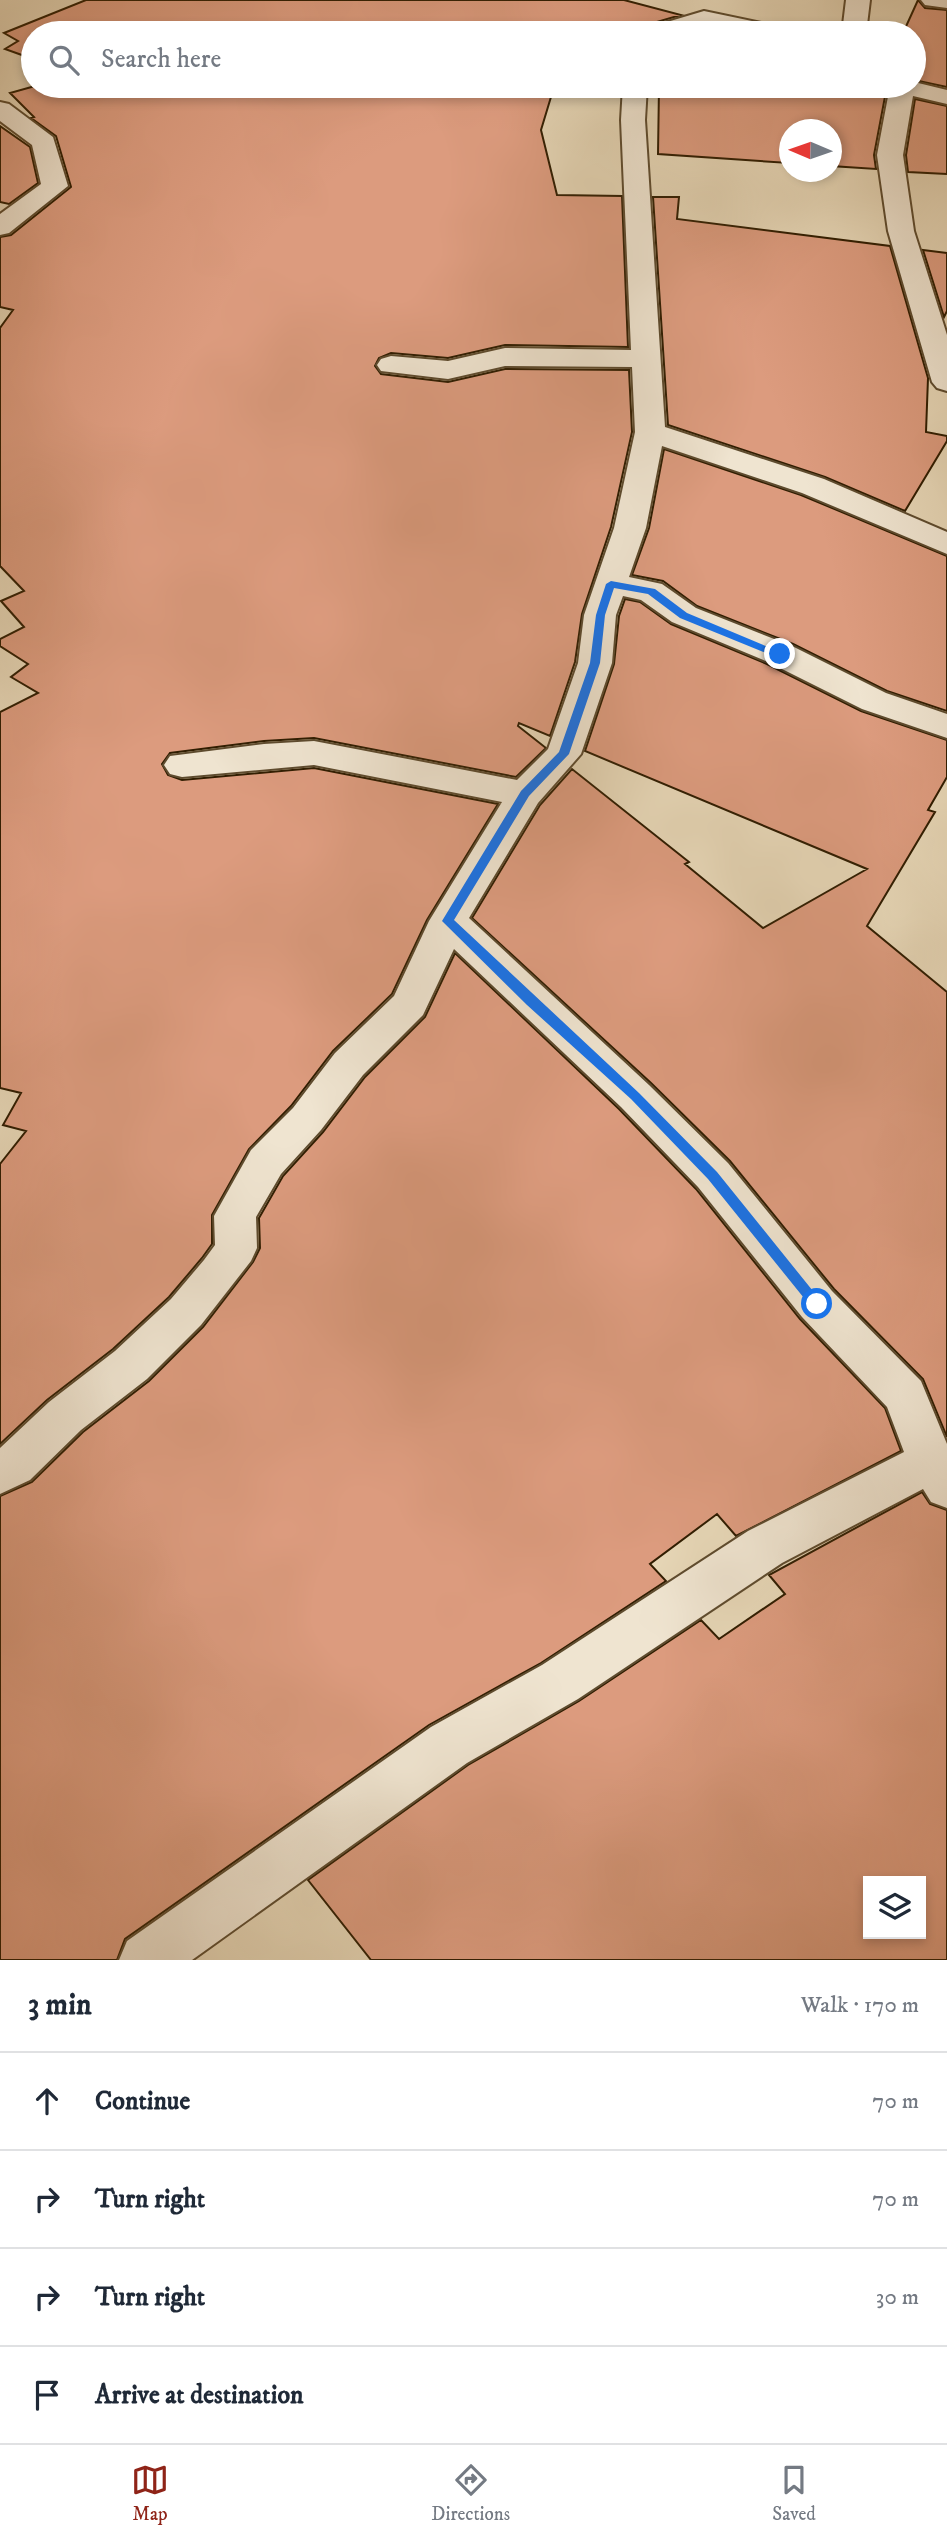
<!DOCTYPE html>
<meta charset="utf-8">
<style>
body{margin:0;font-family:"IM FELL DW Pica",serif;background:#f6f6f7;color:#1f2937}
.controls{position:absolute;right:21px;bottom:21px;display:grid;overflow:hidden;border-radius:0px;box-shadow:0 4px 10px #0003}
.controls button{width:63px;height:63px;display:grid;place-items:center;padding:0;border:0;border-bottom:2px solid #e0e1e3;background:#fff;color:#1f2937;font:35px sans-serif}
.compass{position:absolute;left:779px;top:119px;width:63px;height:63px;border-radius:50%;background:#fff;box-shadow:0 4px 10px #0003;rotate:272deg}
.stop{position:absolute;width:21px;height:21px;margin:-16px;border:5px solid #1a73e8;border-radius:50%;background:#fff}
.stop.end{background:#1a73e8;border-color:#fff;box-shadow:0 2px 7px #0008}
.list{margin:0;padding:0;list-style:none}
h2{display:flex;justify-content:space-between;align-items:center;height:91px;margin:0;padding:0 28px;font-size:30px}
h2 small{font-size:23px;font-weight:400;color:#747a83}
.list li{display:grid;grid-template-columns:46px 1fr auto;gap:21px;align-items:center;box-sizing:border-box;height:98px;padding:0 28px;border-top:2px solid #e0e1e3}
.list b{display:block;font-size:26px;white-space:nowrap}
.list em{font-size:23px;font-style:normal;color:#747a83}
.icon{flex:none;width:38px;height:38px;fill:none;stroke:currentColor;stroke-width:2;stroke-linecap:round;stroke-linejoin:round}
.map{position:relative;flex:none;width:947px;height:1960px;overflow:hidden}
.search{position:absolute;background:#fff;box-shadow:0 4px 10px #0003;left:21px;right:21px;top:21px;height:77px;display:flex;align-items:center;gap:18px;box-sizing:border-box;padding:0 24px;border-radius:38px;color:#747a83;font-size:26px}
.sheet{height:483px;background:#fff}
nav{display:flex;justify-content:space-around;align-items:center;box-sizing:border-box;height:98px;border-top:2px solid #e0e1e3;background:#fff;font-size:19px;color:#747a83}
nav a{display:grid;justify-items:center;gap:4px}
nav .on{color:#8f2418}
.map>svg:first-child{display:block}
.building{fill:#dc9b7e;stroke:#301d01;stroke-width:2;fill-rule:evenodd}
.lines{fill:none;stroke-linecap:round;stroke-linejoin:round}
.minor-casing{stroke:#5e4b2e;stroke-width:4}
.minor{fill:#efe4d0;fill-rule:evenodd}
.route{fill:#1a73e8}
</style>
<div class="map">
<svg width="947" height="1960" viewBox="0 0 947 1960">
<rect width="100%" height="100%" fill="#e6d6b6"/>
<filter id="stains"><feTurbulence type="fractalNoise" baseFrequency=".00286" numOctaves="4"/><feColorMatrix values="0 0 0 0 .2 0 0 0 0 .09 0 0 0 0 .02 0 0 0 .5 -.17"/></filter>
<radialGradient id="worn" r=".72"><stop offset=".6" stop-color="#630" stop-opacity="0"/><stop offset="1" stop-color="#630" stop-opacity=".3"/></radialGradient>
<!-- building -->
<path class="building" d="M 86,0 L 624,0 L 681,15 L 646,25 L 640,33 L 33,33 L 33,59 L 5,49 L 18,41 L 4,33 Z
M 918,0 L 925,8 L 947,10 L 947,87 L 914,80 L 914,33 L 903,33 Z
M 35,86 L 620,86 L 554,87 L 541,130 L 557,195 L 622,196 L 628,347 L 505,345 L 448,358 L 391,353 L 379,358 L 375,366 L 381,374 L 448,382 L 505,369 L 629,370 L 632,432 L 611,527 L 582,614 L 575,662 L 550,736 L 519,723 L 518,726 L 546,748 L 516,777 L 314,738 L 264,741 L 170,753 L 162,764 L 168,775 L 182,780 L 314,768 L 498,804 L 427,920 L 392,994 L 333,1051 L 291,1106 L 249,1149 L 212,1215 L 212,1244 L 202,1258 L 169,1297 L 113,1349 L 47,1400 L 0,1444 L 0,1164 L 26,1131 L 3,1125 L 21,1093 L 0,1088 L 0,712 L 38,693 L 11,677 L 28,664 L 0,646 L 0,639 L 24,627 L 1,601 L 24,591 L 0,566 L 0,328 L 13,310 L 0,307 L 0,237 L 11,235 L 71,187 L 56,136 L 31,118 L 34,117 L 10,93 Z
M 649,86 L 887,86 L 874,155 L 876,169 L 831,166 L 831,130 L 789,130 L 789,163 L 658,154 L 659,87 Z
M 915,99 L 947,106 L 947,174 L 908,172 L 906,155 Z
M 0,126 L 30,147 L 38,183 L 9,204 L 0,202 Z
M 653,197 L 679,197 L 677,219 L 890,246 L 928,378 L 926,432 L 947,436 L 947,441 L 905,511 L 825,477 L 668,425 Z
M 923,250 L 947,253 L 947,311 L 944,317 Z
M 664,449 L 801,495 L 947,556 L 947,711 L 887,691 L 793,644 L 697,606 L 663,581 L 632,575 L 649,528 Z
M 625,599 L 640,602 L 671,624 L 767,664 L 861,711 L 947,740 L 947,777 L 928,810 L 935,812 L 867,926 L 947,992 L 947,1437 L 923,1379 L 834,1289 L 730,1161 L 651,1083 L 472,918 L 540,805 L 572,769 L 689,862 L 685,864 L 763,928 L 867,869 L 585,751 L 614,664 L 619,616 Z
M 455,953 L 619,1109 L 696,1189 L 800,1319 L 885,1408 L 901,1451 L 736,1536 L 717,1514 L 650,1564 L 666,1581 L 541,1663 L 429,1725 L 125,1939 L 117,1960 L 0,1960 L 0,1496 L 32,1482 L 83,1432 L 149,1381 L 203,1327 L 253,1262 L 260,1248 L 259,1218 L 283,1176 L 323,1132 L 365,1077 L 425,1017 Z
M 922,1492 L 930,1504 L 947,1510 L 947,1960 L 371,1960 L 308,1880 L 468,1765 L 579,1701 L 701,1620 L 719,1639 L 785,1594 L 769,1575 ZM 868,1881 L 921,1881 L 921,1934 L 868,1934 Z"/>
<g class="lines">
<defs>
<path id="minor" d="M 846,0 L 870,0 L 866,33 L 842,33 Z
M 921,0 L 947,0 L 947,8 L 925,5 Z
M 704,11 L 785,28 L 789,33 L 744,33 L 705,25 L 679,33 L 643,33 L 647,28 Z
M 914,82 L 947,90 L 947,104 L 913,96 L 903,155 L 914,231 L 947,335 L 947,391 L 937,388 L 932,382 L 888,231 L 877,155 L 890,86 L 914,86 Z
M 623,86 L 647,86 L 645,120 L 665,427 L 824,479 L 947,532 L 947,554 L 802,493 L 662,446 L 646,528 L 629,577 L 662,584 L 696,608 L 792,646 L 886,693 L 947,714 L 947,738 L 862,709 L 768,662 L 672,622 L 641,600 L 623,596 L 616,615 L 612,663 L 581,754 L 538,803 L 469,918 L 649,1085 L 728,1163 L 832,1291 L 921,1381 L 947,1444 L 947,1508 L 931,1502 L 923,1489 L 782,1563 L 578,1699 L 467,1763 L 192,1960 L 119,1960 L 127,1941 L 431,1727 L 542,1665 L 748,1531 L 904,1452 L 887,1407 L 802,1317 L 698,1187 L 621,1107 L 454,949 L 423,1015 L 363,1075 L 321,1130 L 281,1174 L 256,1217 L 257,1248 L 251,1261 L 201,1325 L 147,1379 L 81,1430 L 30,1480 L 0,1494 L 0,1448 L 49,1402 L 115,1351 L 171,1299 L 204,1260 L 215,1245 L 214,1216 L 251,1150 L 293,1108 L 335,1053 L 394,996 L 429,921 L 502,802 L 314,765 L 182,777 L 170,774 L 164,765 L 170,756 L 264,744 L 314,741 L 517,780 L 548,749 L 578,663 L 584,615 L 614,528 L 635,432 L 632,367 L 505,366 L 448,379 L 381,371 L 377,365 L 381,359 L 391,356 L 448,361 L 505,348 L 631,350 L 621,120 Z
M 0,102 L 9,104 L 53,137 L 68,186 L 9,233 L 0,235 L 0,214 L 41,184 L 32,145 L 0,121 Z"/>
</defs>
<!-- minor casing -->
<use href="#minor" class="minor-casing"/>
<!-- minor -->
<use href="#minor" class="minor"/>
</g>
<!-- route -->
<path class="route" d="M 611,581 L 655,589 L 687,613 L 785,654 L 776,657 L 680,618 L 648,594 L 614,588 L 605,615 L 600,663 L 569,754 L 529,796 L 454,920 L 639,1093 L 717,1172 L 821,1301 L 821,1308 L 812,1308 L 708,1179 L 631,1099 L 527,1005 L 442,921 L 521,791 L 559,752 L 590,663 L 596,615 L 606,584 Z"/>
<rect width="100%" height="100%" filter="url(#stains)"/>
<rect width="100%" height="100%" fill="url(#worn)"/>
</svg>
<div class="controls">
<button><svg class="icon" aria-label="layers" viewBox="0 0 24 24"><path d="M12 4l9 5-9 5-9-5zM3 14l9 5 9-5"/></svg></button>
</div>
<svg class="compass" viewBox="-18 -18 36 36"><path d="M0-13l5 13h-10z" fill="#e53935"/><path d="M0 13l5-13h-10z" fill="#747a83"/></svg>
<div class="stop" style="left:817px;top:1304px"></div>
<div class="stop end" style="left:780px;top:654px"></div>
<div class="search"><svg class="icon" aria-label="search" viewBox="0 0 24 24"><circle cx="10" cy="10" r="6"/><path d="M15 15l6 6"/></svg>Search here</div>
</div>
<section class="sheet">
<h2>3 min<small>Walk · 170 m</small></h2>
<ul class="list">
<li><svg class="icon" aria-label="ahead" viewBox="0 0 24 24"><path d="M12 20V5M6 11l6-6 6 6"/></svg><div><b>Continue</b></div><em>70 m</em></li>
<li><svg class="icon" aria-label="right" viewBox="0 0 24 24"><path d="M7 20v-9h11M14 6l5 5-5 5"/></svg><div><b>Turn right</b></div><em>70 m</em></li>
<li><svg class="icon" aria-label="right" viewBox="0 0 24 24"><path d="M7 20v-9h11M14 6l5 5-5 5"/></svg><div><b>Turn right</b></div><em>30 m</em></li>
<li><svg class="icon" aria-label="arrive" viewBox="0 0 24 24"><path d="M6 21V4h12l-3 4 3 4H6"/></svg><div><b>Arrive at destination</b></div></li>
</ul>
</section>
<nav>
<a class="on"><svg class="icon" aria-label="map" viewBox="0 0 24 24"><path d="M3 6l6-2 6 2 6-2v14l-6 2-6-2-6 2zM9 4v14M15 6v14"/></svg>Map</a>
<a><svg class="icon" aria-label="directions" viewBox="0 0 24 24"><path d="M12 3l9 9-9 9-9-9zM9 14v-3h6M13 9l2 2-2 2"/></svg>Directions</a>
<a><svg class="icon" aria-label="saved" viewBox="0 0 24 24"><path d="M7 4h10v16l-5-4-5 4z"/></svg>Saved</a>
</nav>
